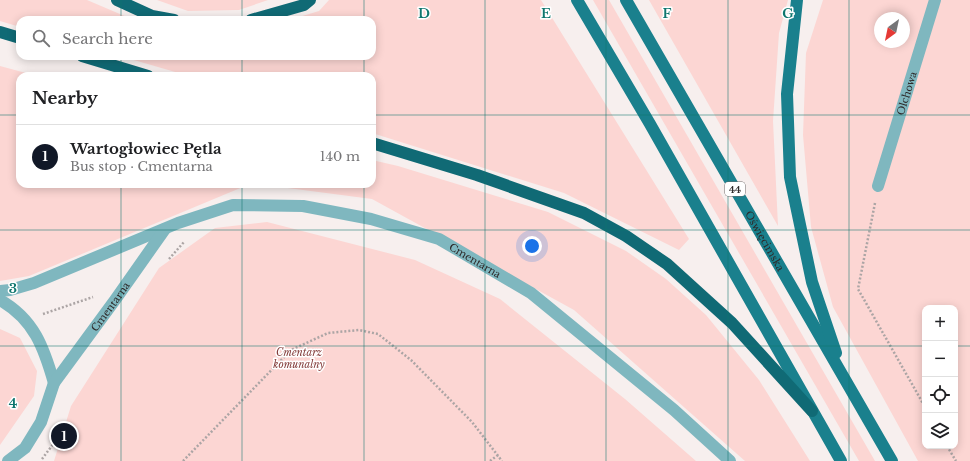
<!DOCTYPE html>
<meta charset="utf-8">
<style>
body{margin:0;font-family:"Libre Baskerville",serif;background:#f2f2f2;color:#202124}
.controls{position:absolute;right:12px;bottom:12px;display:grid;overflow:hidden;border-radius:8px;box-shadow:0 2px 10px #0003}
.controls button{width:36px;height:36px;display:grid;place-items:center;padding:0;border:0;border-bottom:1px solid #e0e0e0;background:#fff;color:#202124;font:20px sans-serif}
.compass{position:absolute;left:874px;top:12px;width:36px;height:36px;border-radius:50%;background:#fff;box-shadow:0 2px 10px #0003;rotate:213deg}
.you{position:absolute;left:532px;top:246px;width:14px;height:14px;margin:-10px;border:3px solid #fff;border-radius:50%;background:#1a73e8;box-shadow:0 0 0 6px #1a73e833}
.badge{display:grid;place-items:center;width:26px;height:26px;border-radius:50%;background:#111827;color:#fff;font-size:13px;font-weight:700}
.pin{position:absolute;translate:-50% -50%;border:2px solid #fff;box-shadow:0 1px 4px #0006}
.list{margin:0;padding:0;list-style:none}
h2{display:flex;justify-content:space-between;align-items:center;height:52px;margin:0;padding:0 16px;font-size:17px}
h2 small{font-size:13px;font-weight:400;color:#757577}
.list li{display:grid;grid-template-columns:26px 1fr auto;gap:12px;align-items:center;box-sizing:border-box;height:64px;padding:0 16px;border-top:1px solid #e0e0e0}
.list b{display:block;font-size:15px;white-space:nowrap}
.list p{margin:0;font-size:13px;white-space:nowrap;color:#757577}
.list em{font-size:13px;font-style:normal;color:#757577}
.icon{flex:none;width:22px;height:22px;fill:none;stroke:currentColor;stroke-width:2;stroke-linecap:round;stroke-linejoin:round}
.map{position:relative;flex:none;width:970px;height:461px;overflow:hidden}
.search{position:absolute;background:#fff;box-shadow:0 2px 10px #0003;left:16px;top:16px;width:360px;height:44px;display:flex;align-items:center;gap:10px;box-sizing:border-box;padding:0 14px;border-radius:12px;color:#757577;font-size:15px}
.panel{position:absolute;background:#fff;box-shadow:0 2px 10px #0003;left:16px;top:72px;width:360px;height:116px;border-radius:12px}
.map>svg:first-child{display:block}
.green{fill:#fcd6d3;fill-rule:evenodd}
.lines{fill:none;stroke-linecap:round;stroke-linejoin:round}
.path{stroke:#aca5a5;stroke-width:2.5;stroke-dasharray:2 2;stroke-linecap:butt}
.street{stroke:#7fb7bf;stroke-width:12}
.primary{stroke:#1a808d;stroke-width:12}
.highway{stroke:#106a75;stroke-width:12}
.grid{fill:none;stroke:#0f766e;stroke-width:1;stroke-opacity:0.55}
.labels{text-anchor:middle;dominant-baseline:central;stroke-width:3;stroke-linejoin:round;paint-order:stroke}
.shield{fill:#fff;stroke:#6d6a6a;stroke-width:1}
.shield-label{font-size:9px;font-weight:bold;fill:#2e2a2a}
.street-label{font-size:10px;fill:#2e2a2a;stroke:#fff}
.park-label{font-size:10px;font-style:italic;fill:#833b39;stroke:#fff}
.grid-label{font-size:13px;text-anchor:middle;font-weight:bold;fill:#0f766e;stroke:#fff;stroke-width:3;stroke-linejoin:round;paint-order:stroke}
</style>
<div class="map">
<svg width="970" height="461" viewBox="0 0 970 461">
<rect width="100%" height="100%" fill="#f7efee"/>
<!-- green -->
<path class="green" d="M 0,0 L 87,0 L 134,20 L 20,20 L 20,27 L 0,21 Z
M 157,0 L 268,0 L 239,10 L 188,11 Z
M 329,0 L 541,0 L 689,239 L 679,250 L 564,193 L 372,133 L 372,76 L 189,76 L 120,56 L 372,56 L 372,20 L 289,20 L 319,11 Z
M 593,0 L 609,0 L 875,461 L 859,461 Z
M 649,0 L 788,0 L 779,33 L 773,121 L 778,226 Z
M 823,0 L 970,0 L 970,461 L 918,461 L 833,307 L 811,227 L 803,135 L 806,53 ZM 880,18 L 904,18 L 904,42 L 880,42 ZM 925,308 L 955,308 L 955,446 L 925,446 Z
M 0,66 L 37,76 L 20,76 L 20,184 L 250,184 L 29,276 L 0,281 Z
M 372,160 L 398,166 L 548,212 L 626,251 L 666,279 L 706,315 L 759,380 L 810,461 L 745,461 L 574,310 L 372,199 L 257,184 L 372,184 Z
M 267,222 L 415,260 L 500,299 L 625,399 L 696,461 L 54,461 L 71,406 L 159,268 L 215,228 Z
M 0,329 L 20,338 L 37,371 L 34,396 L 0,445 Z"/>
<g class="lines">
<!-- path -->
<path class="path" d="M 875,203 L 858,289 L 925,407
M 169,259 L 184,242
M 43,314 L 93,297
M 947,446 L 956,461
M 42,459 L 54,443 L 57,435
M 183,461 L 291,350 L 328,333 L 359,330 L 378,334 L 411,360 L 472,422 L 502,461
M 490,461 L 498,455"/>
<!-- street -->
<g class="street">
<path id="s1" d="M 878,186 L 935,0"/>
<path id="s2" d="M 0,291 L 10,290 L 34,283 L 178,223 L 233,205 L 303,206 L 371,219 L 439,239 L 531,293 L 674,410 L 730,461"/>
<path d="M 0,300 C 34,319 44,348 54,383"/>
<path id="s3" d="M 8,461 L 25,448 L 41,422 L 54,383 L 115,300 L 165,229"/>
</g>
<!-- primary -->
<g class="primary">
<path d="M 577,0 L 650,124 L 841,461"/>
<path id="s4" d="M 626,0 L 892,461"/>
<path d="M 797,0 L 787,94 L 790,177 L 812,282 L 836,353"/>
</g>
<!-- highway -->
<path class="highway" d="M 117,0 L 152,16 L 174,20
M 251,20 L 304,5 L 310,0
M 0,32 L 20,38
M 82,56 L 148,76
M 372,143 L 477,175 L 584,213 L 626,236 L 667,264 L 732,323 L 812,411"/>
</g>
<!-- grid -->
<path class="grid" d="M 121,0 L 121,20M 242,0 L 242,20M 364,0 L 364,20M 485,0 L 485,461M 606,0 L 606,461M 728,0 L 728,461M 849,0 L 849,461M 121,56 L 121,76M 242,56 L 242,76M 364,56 L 364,76M 0,115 L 20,115M 372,115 L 970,115M 121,184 L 121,461M 242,184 L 242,461M 364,184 L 364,461M 0,230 L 970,230M 0,346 L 925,346M 955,346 L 970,346"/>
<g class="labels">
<!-- shield labels -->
<rect class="shield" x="725" y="182" width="20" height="14" rx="3"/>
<g class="shield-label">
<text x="735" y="189">44</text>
</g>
<!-- street labels -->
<g class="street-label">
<text stroke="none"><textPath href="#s1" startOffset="97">Olchowa</textPath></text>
<text stroke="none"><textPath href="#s4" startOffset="278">Oświęcimska</textPath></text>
<text stroke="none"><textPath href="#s2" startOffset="501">Cmentarna</textPath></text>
<text stroke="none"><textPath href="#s3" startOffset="188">Cmentarna</textPath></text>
</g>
<!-- park labels -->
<g class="park-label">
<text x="299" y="352">Cmentarz<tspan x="299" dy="12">komunalny</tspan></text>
</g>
</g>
<g class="grid-label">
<text x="424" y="18">D</text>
<text x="546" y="18">E</text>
<text x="667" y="18">F</text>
<text x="788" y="18">G</text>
<text x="13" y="293">3</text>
<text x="13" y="408">4</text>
</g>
</svg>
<div class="controls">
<button>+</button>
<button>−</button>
<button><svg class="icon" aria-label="locate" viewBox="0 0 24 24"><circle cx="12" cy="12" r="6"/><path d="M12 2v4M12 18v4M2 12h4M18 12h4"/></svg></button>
<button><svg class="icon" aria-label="layers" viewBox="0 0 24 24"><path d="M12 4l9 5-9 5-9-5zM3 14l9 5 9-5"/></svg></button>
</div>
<svg class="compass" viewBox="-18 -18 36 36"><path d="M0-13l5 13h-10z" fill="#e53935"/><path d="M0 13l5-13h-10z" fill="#757577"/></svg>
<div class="you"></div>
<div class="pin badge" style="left:64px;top:436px">1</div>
<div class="search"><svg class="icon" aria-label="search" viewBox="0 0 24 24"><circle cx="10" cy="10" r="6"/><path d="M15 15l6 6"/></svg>Search here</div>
<section class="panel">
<h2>Nearby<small></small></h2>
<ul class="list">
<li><span class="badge">1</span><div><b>Wartogłowiec Pętla</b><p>Bus stop · Cmentarna</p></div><em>140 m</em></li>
</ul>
</section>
</div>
